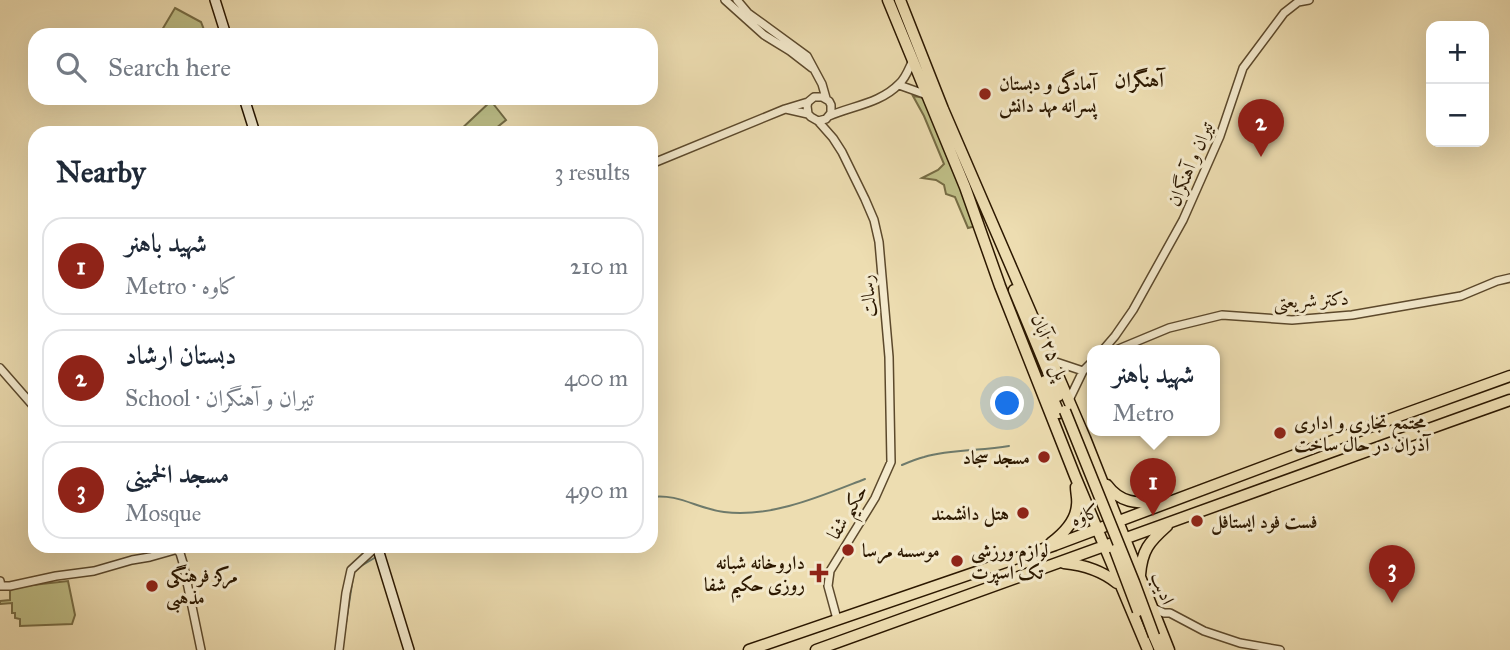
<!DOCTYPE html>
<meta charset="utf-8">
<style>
body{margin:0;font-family:"IM FELL Great Primer",Amiri,serif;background:#f2f2f3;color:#1f2937}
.controls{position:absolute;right:21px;top:21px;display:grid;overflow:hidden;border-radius:14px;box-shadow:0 7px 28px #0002}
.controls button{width:63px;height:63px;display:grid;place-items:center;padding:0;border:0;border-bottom:2px solid #e0e1e3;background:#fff;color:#1f2937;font:35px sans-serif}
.you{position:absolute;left:1008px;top:404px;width:24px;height:24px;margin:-18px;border:5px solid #fff;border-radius:50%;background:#1a73e8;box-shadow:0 0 0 10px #1a73e833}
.badge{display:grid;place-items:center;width:46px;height:46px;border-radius:50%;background:#8f2418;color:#fff;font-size:23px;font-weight:700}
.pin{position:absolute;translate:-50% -58px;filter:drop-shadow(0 2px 4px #0008)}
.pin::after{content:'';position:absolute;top:37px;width:24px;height:21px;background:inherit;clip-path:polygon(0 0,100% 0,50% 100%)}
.popup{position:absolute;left:1087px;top:345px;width:133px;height:91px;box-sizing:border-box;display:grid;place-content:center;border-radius:14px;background:#fff;filter:drop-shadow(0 2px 5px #0005);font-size:23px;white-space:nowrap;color:#747a83}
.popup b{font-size:26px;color:#1f2937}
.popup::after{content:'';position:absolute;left:50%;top:100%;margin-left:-14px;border:14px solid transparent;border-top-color:#fff}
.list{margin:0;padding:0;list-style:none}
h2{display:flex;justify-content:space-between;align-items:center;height:91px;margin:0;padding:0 28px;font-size:30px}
h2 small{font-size:23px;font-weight:400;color:#747a83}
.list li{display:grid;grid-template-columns:46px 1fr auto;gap:21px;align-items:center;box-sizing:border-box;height:98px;margin:0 14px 14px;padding:0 14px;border:2px solid #e0e1e3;border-radius:21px}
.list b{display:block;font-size:26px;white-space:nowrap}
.list p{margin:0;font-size:23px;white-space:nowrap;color:#747a83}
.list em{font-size:23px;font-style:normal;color:#747a83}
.icon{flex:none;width:38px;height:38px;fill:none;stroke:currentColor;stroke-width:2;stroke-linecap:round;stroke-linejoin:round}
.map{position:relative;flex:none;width:1510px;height:650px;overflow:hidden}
.search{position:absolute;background:#fff;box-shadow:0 7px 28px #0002;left:28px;top:28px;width:630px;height:77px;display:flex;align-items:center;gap:18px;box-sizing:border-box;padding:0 24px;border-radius:21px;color:#747a83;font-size:26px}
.panel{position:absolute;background:#fff;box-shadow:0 7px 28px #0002;left:28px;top:126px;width:630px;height:427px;border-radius:21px}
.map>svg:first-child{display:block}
.green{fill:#bfbf87;stroke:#766c44;stroke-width:2}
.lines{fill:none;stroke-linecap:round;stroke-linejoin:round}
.stream{stroke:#6e7a6b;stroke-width:2}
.tertiary-casing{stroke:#5c492c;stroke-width:10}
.secondary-casing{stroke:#2c1800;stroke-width:12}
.primary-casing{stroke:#2c1800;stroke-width:13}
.tertiary{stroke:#f3e9cc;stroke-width:7}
.secondary{stroke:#f3e9cc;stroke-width:9}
.primary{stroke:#edddb1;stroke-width:10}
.primary-bridge-casing{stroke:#2c1800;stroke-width:13;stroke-linecap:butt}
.primary-bridge{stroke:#edddb1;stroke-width:10}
.poi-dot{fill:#8f2418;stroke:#f3e9cc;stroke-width:2.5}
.labels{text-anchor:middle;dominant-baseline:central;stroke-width:6;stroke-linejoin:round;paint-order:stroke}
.poi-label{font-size:19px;font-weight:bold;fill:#2c1800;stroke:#f3e9cc;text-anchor:start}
.street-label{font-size:19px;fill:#2c1800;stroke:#f3e9cc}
.neighbourhood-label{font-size:21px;font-weight:bold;fill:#2c1800;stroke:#f3e9cc}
</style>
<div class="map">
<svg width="1510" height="650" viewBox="0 0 1510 650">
<rect width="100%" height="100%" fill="#edddb1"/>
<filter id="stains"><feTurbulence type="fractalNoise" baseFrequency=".00286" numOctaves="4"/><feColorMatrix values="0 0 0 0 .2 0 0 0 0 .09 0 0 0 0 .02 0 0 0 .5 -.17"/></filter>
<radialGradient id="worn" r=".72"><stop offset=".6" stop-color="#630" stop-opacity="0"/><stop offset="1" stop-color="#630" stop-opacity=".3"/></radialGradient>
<!-- green -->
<path class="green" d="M 175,8 L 201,22 L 206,35 L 159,35 Z
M 913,96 L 925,98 L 976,226 L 968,228 L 955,197 L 946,194 L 944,185 L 936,180 L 922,178 L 938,170 L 944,164 L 924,116 Z
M 491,101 L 506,120 L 490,133 L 457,133 Z
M 68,581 L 75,615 L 72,624 L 20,626 L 20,619 L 15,618 L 15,613 L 12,613 L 12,603 L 0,604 L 0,601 L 10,600 L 10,591 L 15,587 Z"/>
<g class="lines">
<!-- stream -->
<path class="stream" d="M 902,465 C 909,462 916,459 924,457 C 951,449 981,451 1009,446
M 651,497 C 678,493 698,509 724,512 C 772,518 821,496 865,479
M 394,547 L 401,546
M 361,566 L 376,557
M 343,642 L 354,571"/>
<defs>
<path id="tertiary" d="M 725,0 L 764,35 L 790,51 L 812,68
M 737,0 L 748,13 L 807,56 L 822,84 L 826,98
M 899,85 L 927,95
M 786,109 L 808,114
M 829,116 C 852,106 881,103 899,84 C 906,78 909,68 913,60
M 818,121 L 826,119 L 831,113 L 831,105 L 829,101 L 822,97 L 814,97 L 808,102 L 807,106 L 808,114 L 811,117 L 818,121 L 833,138 L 842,152 L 865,199 L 874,220 L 879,242 L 889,357 L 891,462 L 875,498 L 830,571 L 828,586 L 837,619
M 651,164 L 785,109 L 808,102
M 1103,350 L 1115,336 L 1133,310 L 1183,220 L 1220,136 L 1243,68 L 1284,13 L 1298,2 L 1309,0
M 1116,350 L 1169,328 L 1222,315 L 1292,320 L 1352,315 L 1461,296 L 1497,281 L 1510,278
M 1053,361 L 1083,371
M 0,368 L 35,408
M 1069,400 L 1083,371 L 1092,362
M 173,546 L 180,553 L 183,563 L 201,650
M 0,581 L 1,586 L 10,586 L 56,576 L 94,571 L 132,560 L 150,557 L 189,546
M 1153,608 L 1164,613 L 1170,613 L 1204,631 L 1240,643 L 1280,650
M 339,650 L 346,593 L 351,570 L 377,546"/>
<path id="secondary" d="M 215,0 L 226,35
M 244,98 L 255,133
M 377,546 L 409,650"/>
<path id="primary" d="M 888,0 L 965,187 L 1000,286 L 1075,476 L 1148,650
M 900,0 L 943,109 L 1085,438 L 1169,650
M 1014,290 L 1058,396
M 1045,381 L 1059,413
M 1107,485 C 1121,504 1138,503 1159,503
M 1051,543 C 1063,534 1076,521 1077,505 C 1078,499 1076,493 1076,487
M 1064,563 C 1084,565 1101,570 1117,583
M 1140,575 C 1142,550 1149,542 1167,526
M 1154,636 L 1160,650
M 749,650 L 1055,545 L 1399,416 L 1510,376
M 816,650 C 1047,567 1278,482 1510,400"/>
</defs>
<!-- tertiary casing -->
<use href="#tertiary" class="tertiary-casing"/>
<!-- secondary casing -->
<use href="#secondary" class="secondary-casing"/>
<!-- primary casing -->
<use href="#primary" class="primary-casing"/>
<!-- tertiary -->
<use href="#tertiary" class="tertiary"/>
<!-- secondary -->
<use href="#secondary" class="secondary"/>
<!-- primary -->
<use href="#primary" class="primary"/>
<defs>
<path id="primary-bridge" d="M 1065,411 L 1134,582 L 1154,636
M 1115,550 L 1138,611"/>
</defs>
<!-- primary-bridge casing -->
<use href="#primary-bridge" class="primary-bridge-casing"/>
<!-- primary-bridge -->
<use href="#primary-bridge" class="primary-bridge"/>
</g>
<!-- markers -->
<g class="poi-dot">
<circle cx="985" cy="94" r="7"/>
<circle cx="1280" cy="433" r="7"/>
<circle cx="1044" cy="457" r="7"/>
<circle cx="1023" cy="513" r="7"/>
<circle cx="1197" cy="521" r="7"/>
<circle cx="848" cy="550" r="7"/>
<circle cx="957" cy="561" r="7"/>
<path d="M815.5 562.5h7v7h7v7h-7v7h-7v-7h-7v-7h7z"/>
<circle cx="152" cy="586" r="7"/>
</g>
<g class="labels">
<!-- poi labels -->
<g class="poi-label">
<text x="999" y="83">آمادگی و دبستان<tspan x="999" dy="22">پسرانه مهد دانش</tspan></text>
<text x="1294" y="422">مجتمع تجاری و اداری<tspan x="1294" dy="22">آذران در حال ساخت</tspan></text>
<text x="1030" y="457" text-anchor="end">مسجد سجاد</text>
<text x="1009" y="513" text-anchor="end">هتل دانشمند</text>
<text x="1211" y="521">فست فود ایستافل</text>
<text x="862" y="550">موسسه مرسا</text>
<text x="971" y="550">لوازم ورزشی<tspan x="971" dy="22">تک اسپرت</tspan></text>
<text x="805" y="562" text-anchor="end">داروخانه شبانه‌<tspan x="805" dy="22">روزی حکیم شفا</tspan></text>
<text x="166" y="575">مرکز فرهنگی<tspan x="166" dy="22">مذهبی</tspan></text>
</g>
<!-- street labels -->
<g class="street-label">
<text transform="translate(1190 164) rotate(-67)">تیران و آهنگران</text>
<text transform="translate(868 296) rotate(-95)">رسالت</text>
<text transform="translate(1311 300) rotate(-3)">دکتر شریعتی</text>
<text transform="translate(1050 347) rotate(68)">پل ۲۵ آبان</text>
<text transform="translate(847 512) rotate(-59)">حکیم شفا</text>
<text transform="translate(1085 515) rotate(-21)">کاوه</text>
<text transform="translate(1163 588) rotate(68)">ادیب</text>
</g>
<!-- neighbourhood labels -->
<g class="neighbourhood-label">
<text x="1139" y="80">آهنگران</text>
</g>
</g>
<rect width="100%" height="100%" filter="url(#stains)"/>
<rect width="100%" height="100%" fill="url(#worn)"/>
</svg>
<div class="controls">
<button>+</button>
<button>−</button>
</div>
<div class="you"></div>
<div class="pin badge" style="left:1153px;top:516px">1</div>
<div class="popup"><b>شهید باهنر</b>Metro</div>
<div class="pin badge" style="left:1261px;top:157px">2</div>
<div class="pin badge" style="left:1392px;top:603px">3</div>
<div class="search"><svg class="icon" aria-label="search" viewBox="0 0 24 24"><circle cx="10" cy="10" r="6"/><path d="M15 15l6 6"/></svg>Search here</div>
<section class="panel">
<h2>Nearby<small>3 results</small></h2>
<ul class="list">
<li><span class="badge">1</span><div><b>شهید باهنر</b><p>Metro · کاوه</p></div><em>210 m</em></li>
<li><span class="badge">2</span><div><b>دبستان ارشاد</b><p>School · تیران و آهنگران</p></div><em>400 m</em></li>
<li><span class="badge">3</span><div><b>مسجد الخمینی</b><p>Mosque</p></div><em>490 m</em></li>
</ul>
</section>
</div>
